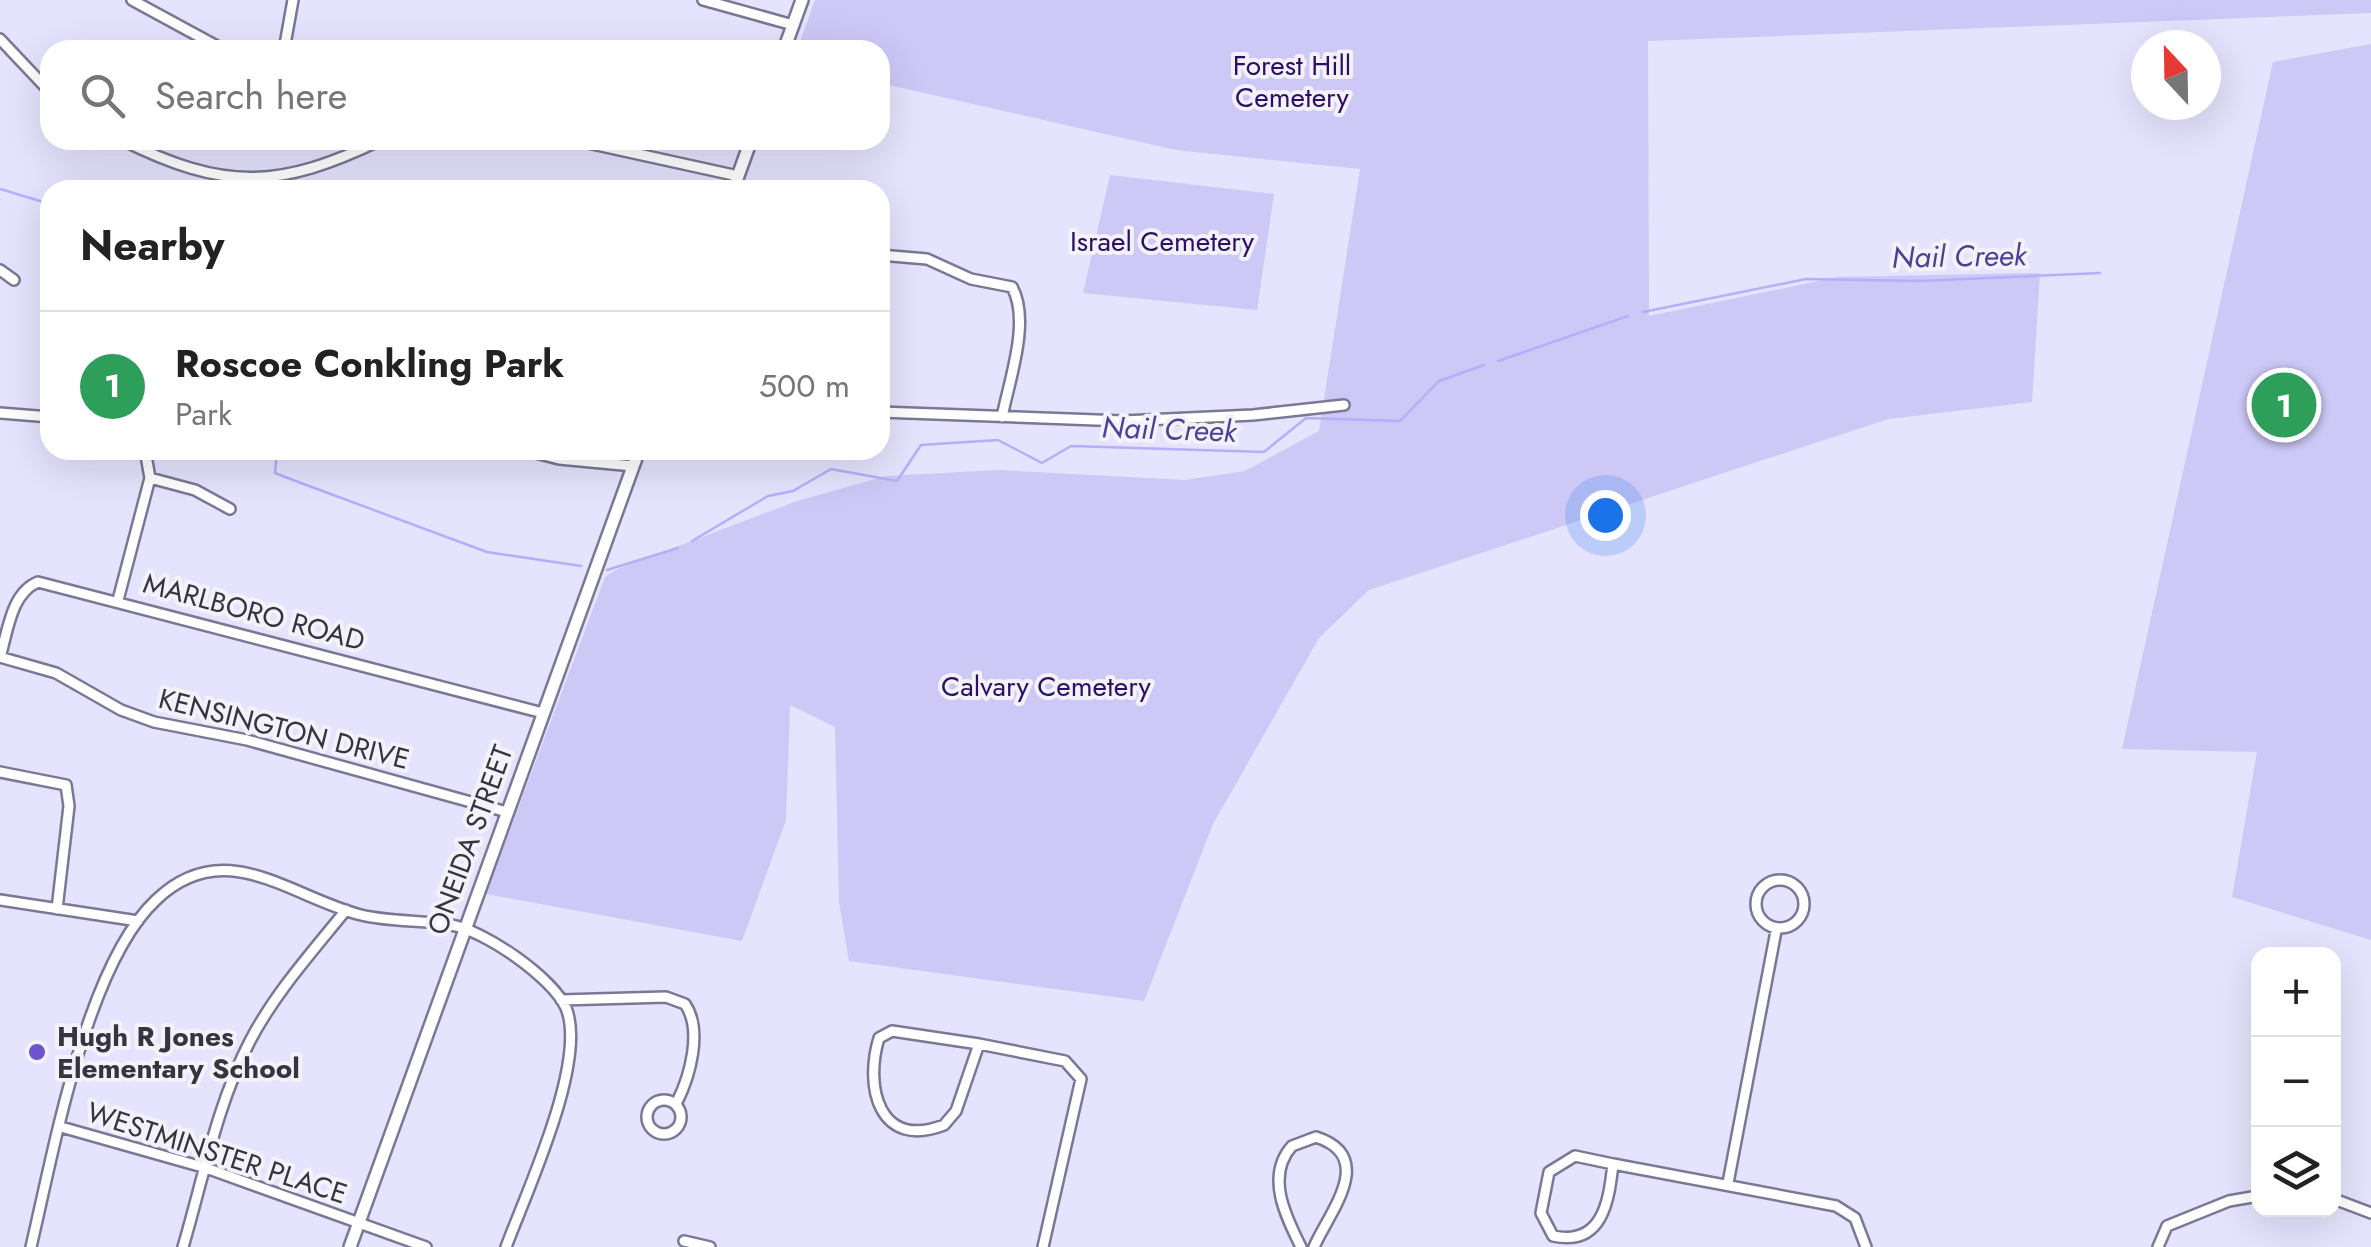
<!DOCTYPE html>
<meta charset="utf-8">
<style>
body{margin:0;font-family:Jost,sans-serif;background:#f2f2f2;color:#222}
.controls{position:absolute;right:30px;bottom:30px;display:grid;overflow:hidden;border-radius:20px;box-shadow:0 10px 40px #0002}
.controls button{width:90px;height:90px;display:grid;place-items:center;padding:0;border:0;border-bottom:2px solid #e0e0e0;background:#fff;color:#222;font:50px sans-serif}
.compass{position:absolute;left:2131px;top:30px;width:90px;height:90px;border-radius:50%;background:#fff;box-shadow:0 10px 40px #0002;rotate:338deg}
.you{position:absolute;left:1605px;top:515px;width:35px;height:35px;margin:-25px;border:8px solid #fff;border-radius:50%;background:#1a73e8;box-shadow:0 0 0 15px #1a73e833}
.badge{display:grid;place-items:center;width:65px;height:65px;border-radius:50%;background:#7054ce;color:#fff;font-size:32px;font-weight:700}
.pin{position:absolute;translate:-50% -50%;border:5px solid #fff;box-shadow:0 2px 10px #0006}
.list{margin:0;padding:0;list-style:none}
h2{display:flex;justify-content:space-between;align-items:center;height:130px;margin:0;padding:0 40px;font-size:42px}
h2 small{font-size:32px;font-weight:400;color:#767676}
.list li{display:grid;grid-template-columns:65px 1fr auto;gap:30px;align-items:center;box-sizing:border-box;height:150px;padding:0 40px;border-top:2px solid #e0e0e0}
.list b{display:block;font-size:38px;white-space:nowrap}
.list p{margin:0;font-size:32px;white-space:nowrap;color:#767676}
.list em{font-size:32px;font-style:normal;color:#767676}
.icon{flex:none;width:55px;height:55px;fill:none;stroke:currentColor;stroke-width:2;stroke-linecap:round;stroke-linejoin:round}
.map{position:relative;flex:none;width:2371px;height:1247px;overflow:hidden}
.search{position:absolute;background:#fff;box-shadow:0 10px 40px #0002;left:40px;top:40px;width:850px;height:110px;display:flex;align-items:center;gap:25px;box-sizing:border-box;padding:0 35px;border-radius:30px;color:#767676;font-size:38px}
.panel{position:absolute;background:#fff;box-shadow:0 10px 40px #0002;left:40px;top:180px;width:850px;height:280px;border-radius:30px}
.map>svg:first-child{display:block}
.green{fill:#cdc8f6}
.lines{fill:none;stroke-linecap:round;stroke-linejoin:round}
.stream{stroke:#b7aefb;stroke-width:2.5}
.street-casing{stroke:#7b7896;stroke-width:14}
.secondary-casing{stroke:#7b7896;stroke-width:16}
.street{stroke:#fff;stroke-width:9}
.secondary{stroke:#fff;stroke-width:11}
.poi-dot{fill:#7054ce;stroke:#f3f2f9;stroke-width:4}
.labels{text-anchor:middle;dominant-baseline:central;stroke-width:8;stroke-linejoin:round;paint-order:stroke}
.park-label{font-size:28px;fill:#2d0f67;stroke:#f3f2f9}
.street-label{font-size:28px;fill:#363441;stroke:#f3f2f9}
.poi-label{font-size:28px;font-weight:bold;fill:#363441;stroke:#f3f2f9;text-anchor:start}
.water-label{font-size:30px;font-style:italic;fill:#513e96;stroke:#f3f2f9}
</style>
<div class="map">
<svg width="2371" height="1247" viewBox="0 0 2371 1247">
<rect width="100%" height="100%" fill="#e5e3fd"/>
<!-- green -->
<path class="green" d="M 815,0 L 2371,0 L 2371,13 L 1648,41 L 1649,316 L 1838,277 L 2040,273 L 2032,402 L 1888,419 L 1369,590 L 1319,638 L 1213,824 L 1144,1001 L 849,961 L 839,902 L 835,727 L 790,705 L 786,820 L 742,941 L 486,894 L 605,577 L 618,569 L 797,501 L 886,476 L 999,470 L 1185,480 L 1245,471 L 1319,431 L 1360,169 L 1176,150 L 880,83 L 880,50 L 797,50 Z
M 2371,44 L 2371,940 L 2232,897 L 2257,752 L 2122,749 L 2273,62 Z
M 1110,175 L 1274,194 L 1257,310 L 1083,293 Z"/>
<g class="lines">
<!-- stream -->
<path class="stream" d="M 0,189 L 50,204
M 1643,312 L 1806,279 L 1921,281 L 2100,273
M 1498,361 L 1628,316
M 277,450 L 275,473 L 301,483 L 487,552 L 581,566
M 692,541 L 768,496 L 793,491 L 831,469 L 897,481 L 921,445 L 998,440 L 1042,463 L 1071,446 L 1264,452 L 1306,418 L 1400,421 L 1439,381 L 1484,365
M 607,570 L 678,548"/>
<defs>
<path id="street" d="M 132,0 L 224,50
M 703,0 L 793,25
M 0,39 L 50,92
M 284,50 L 293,0
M 122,140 C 225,191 279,189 381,140
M 574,140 L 738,176
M 880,255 L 927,259 L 971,279 L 1012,287 C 1031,321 1009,381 1002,417
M 0,270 L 14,280
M 880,412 L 1123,421 L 1253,415 L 1344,405
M 0,413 L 50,417
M 524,450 L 559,459 L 633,466
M 150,478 L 195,490 L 230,509
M 118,600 L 150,478 L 145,450
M 0,772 L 66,785 L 69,806 L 57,909
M 507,812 L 247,740 L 154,722 L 121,710 L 56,673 L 0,657 C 8,631 11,593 38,582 L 543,713
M1756 904a24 24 0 1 1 48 0a24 24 0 1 1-48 0Z
M 0,900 L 138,921
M 561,1000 L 666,997 L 685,1004 C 703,1030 690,1076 677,1102
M 892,1031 L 979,1044 L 956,1111 L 944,1125 C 879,1150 864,1087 879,1038 Z
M 979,1044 L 1065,1061 L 1081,1079 L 1043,1247
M647 1117a17 17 0 1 1 34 0a17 17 0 1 1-34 0Z
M 61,1127 L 206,1168 L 426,1247
M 1575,1156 L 1613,1164 C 1609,1198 1604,1247 1553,1236 L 1541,1213 L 1549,1172 Z
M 1613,1164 L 1836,1206 L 1855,1218 L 1866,1247
M 1728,1183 L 1776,931
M 2334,1199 L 2371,1213
M 684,1241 L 710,1247
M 31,1247 C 53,1154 86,965 156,900 C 225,834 290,897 361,915 C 390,922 421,920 451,925 C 484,930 552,977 566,1008 C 588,1061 526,1193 506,1247
M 183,1247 C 203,1179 217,1104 250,1041 C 275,993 312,952 346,910
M 1301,1247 C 1286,1217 1265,1176 1292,1146 L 1316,1137 C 1378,1157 1328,1214 1314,1247
M 2158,1247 L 2167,1226 L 2229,1201 L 2258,1196"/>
<path id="secondary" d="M 784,50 L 802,0
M 733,190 L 751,140
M 350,1247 L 639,450"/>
</defs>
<!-- street casing -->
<use href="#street" class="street-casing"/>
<!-- secondary casing -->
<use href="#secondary" class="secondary-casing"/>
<!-- street -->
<use href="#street" class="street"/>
<!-- secondary -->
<use href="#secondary" class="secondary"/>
</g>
<!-- markers -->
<circle class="poi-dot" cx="37" cy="1052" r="10"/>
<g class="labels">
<!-- park labels -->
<g class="park-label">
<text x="1292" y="65">Forest Hill<tspan x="1292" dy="32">Cemetery</tspan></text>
<text x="1162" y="241">Israel Cemetery</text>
<text x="1046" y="686">Calvary Cemetery</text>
</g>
<!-- street labels -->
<g class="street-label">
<text transform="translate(254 612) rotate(15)">MARLBORO ROAD</text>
<text transform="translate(284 729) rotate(14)">KENSINGTON DRIVE</text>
<text transform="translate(470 840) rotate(-70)">ONEIDA STREET</text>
<text transform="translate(217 1153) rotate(18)">WESTMINSTER PLACE</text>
</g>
<!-- poi labels -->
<g class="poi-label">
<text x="57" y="1036">Hugh R Jones<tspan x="57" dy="32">Elementary School</tspan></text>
</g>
<!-- water labels -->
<g class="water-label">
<text transform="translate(1959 256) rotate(-1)">Nail Creek</text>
<text transform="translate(1169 429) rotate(2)">Nail Creek</text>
</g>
</g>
</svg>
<div class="controls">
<button>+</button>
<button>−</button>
<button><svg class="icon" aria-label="layers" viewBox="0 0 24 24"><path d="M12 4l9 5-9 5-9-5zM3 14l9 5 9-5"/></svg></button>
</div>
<svg class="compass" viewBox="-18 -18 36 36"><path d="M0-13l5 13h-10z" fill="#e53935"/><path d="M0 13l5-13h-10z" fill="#767676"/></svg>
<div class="you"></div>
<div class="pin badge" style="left:2284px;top:405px;background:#2e9e5b">1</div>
<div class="search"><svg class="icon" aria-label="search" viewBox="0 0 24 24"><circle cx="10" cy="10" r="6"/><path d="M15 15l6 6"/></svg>Search here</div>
<section class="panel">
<h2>Nearby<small></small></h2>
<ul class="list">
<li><span class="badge" style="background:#2e9e5b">1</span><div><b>Roscoe Conkling Park</b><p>Park</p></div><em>500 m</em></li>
</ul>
</section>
</div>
